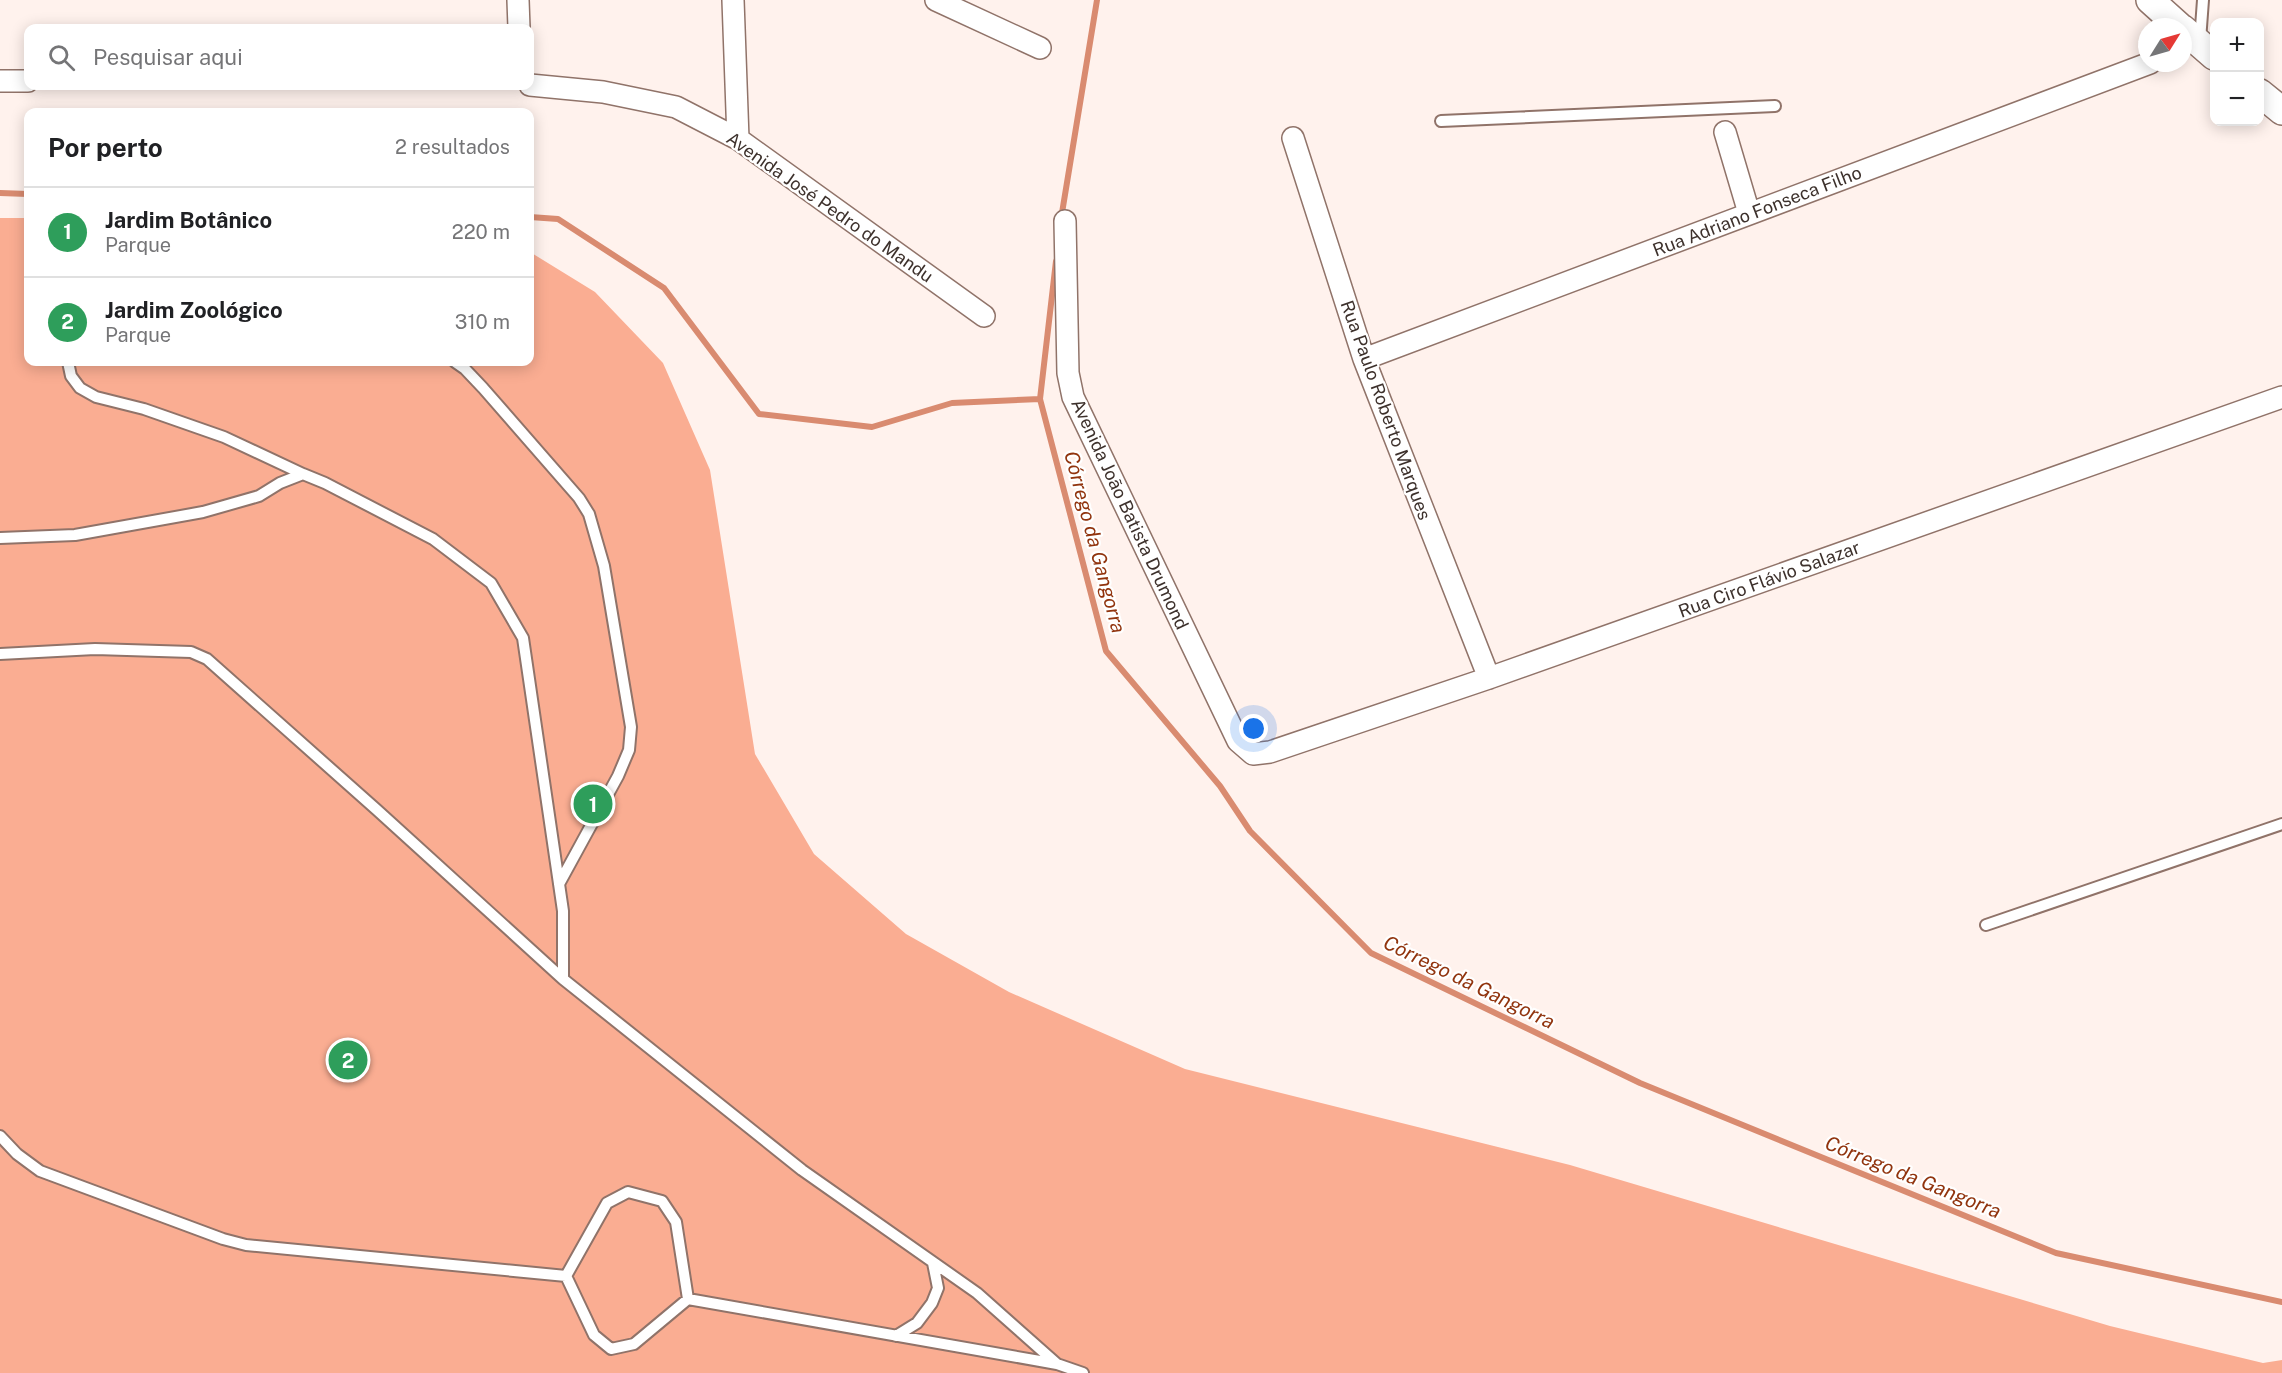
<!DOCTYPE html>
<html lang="pt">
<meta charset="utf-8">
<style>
body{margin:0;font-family:"Public Sans",sans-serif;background:#f2f2f2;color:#202124}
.controls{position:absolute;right:18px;top:18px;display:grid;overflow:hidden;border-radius:12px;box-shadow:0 3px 15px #0003}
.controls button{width:54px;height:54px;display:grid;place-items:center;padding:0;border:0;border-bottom:2px solid #e0e0e0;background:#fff;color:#202124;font:30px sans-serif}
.compass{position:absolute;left:2138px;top:18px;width:54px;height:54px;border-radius:50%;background:#fff;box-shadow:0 3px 15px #0003;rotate:53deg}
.you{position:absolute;left:1254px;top:729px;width:21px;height:21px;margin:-15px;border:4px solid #fff;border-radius:50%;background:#1a73e8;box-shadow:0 0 0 9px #1a73e833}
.badge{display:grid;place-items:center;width:39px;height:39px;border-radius:50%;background:#28639a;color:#fff;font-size:20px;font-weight:700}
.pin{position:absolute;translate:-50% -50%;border:3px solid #fff;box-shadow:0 2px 6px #0006}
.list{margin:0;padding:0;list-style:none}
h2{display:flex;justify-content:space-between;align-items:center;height:78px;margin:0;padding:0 24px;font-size:26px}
h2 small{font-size:20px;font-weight:400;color:#757577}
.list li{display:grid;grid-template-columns:39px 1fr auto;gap:18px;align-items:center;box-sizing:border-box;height:90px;padding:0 24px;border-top:2px solid #e0e0e0}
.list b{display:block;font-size:22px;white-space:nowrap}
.list p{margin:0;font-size:20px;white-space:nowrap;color:#757577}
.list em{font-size:20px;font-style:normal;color:#757577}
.icon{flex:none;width:33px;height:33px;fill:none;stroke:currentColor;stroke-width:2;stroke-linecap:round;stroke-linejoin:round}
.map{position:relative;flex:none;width:2282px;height:1373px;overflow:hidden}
.search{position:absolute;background:#fff;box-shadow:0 3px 15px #0003;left:24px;top:24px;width:510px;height:66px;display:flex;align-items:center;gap:15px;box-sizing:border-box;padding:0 21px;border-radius:12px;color:#757577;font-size:22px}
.panel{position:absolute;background:#fff;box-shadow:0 3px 15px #0003;left:24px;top:108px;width:510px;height:258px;border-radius:12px}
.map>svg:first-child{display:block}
.green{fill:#faad92}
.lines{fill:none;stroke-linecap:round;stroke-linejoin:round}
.stream{stroke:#d98b70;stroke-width:6}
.service-casing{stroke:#907369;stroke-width:14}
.minor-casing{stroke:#907369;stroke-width:24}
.tertiary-casing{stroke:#907369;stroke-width:30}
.service{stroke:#fff;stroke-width:10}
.minor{stroke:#fff;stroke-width:21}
.tertiary{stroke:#fff;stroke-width:27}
.labels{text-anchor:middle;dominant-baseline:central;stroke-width:4.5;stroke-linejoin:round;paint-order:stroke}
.street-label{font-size:18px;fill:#3d312c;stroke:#fff}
.water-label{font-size:20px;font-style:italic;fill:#91340e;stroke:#fff}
</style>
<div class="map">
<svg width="2282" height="1373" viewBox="0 0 2282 1373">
<rect width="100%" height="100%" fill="#fff2ed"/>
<!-- green -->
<path class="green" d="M 0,218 L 28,218 L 28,362 L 530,362 L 530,252 L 595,292 L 663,363 L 710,470 L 755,754 L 814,854 L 906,934 L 1009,992 L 1185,1069 L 1570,1165 L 2110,1326 L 2263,1363 L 2282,1360 L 2282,1373 L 0,1373 Z"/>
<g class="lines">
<!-- stream -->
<path class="stream" d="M 0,193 L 28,194
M 530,217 L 558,219 L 664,288 L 759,414 L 872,427 L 952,403 L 1040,399
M 1061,219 L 1097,0
M 1056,261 L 1040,399 L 1106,651 L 1220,786 L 1250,831 L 1371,953 L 1640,1083 L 2056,1253 L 2282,1302"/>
<defs>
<path id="service" d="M 2200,41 L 2203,0
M 1441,121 L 1775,106
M 68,362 L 71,376 L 80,388 L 96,397 L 144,409 L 224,437 L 303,474
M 455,362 L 465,369 L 483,388 L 579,498 L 589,514 L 604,566 L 631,727 L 629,750 L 618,776 L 559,884
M 0,538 L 75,535 L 203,512 L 259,496 L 280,483 L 303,474 L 325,483 L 433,539 L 491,583 L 523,638 L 563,911 L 563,979
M 0,654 L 95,649 L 191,652 L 207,659 L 377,810 L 563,979 L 802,1170 L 977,1293 L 1057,1364
M 1986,925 L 2282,824
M 0,1136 L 17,1154 L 40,1171 L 223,1239 L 246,1245 L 566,1276
M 628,1192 L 662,1201 L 676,1222 L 688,1299 L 634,1344 L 611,1349 L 594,1335 L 566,1276 L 607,1203 Z
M 688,1299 L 1057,1364 L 1083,1373
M 896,1336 L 917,1323 L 932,1303 L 938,1288 L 933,1263"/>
<path id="minor" d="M 518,0 L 519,28
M 733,0 L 738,139
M 936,0 L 1040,48
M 0,81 L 28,81
M 530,85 L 603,92 L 676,107 L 738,139 L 984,316
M 1725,132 L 1749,213
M 1293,138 L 1364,359 L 1489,678
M 1065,221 L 1068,373 L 1073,397 L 1238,741 L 1253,754 L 1270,752 L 1489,678 L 2282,397
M 1364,359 L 2150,63"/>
<path id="tertiary" d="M 2150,0 L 2180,27
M 2183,29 L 2214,56
M 2260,93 L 2282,111"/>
</defs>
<!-- service casing -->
<use href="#service" class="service-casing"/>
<!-- minor casing -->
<use href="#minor" class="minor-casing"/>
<!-- tertiary casing -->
<use href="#tertiary" class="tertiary-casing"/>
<!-- service -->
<use href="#service" class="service"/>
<!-- minor -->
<use href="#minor" class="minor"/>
<!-- tertiary -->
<use href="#tertiary" class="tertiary"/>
</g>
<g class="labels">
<!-- street labels -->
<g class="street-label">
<text transform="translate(830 207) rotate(35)">Avenida José Pedro do Mandu</text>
<text transform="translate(1757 211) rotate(-21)">Rua Adriano Fonseca Filho</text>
<text transform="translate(1386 410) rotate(70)">Rua Paulo Roberto Marques</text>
<text transform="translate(1130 514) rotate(65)">Avenida João Batista Drumond</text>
<text transform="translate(1769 579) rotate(-20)">Rua Ciro Flávio Salazar</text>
</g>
<!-- water labels -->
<g class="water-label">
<text transform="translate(1095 542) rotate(75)">Córrego da Gangorra</text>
<text transform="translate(1469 982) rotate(26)">Córrego da Gangorra</text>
<text transform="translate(1913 1177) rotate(22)">Córrego da Gangorra</text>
</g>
</g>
</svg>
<div class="controls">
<button>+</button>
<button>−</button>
</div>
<svg class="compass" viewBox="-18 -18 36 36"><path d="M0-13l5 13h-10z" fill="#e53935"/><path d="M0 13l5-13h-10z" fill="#757577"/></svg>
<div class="you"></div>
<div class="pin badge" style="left:593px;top:804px;background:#2e9e5b">1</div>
<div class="pin badge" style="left:348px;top:1060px;background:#2e9e5b">2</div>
<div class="search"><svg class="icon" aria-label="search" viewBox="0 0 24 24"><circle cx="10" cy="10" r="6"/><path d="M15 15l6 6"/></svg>Pesquisar aqui</div>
<section class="panel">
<h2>Por perto<small>2 resultados</small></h2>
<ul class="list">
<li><span class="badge" style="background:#2e9e5b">1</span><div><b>Jardim Botânico</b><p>Parque</p></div><em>220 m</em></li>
<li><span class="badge" style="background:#2e9e5b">2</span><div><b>Jardim Zoológico</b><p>Parque</p></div><em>310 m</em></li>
</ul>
</section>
</div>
